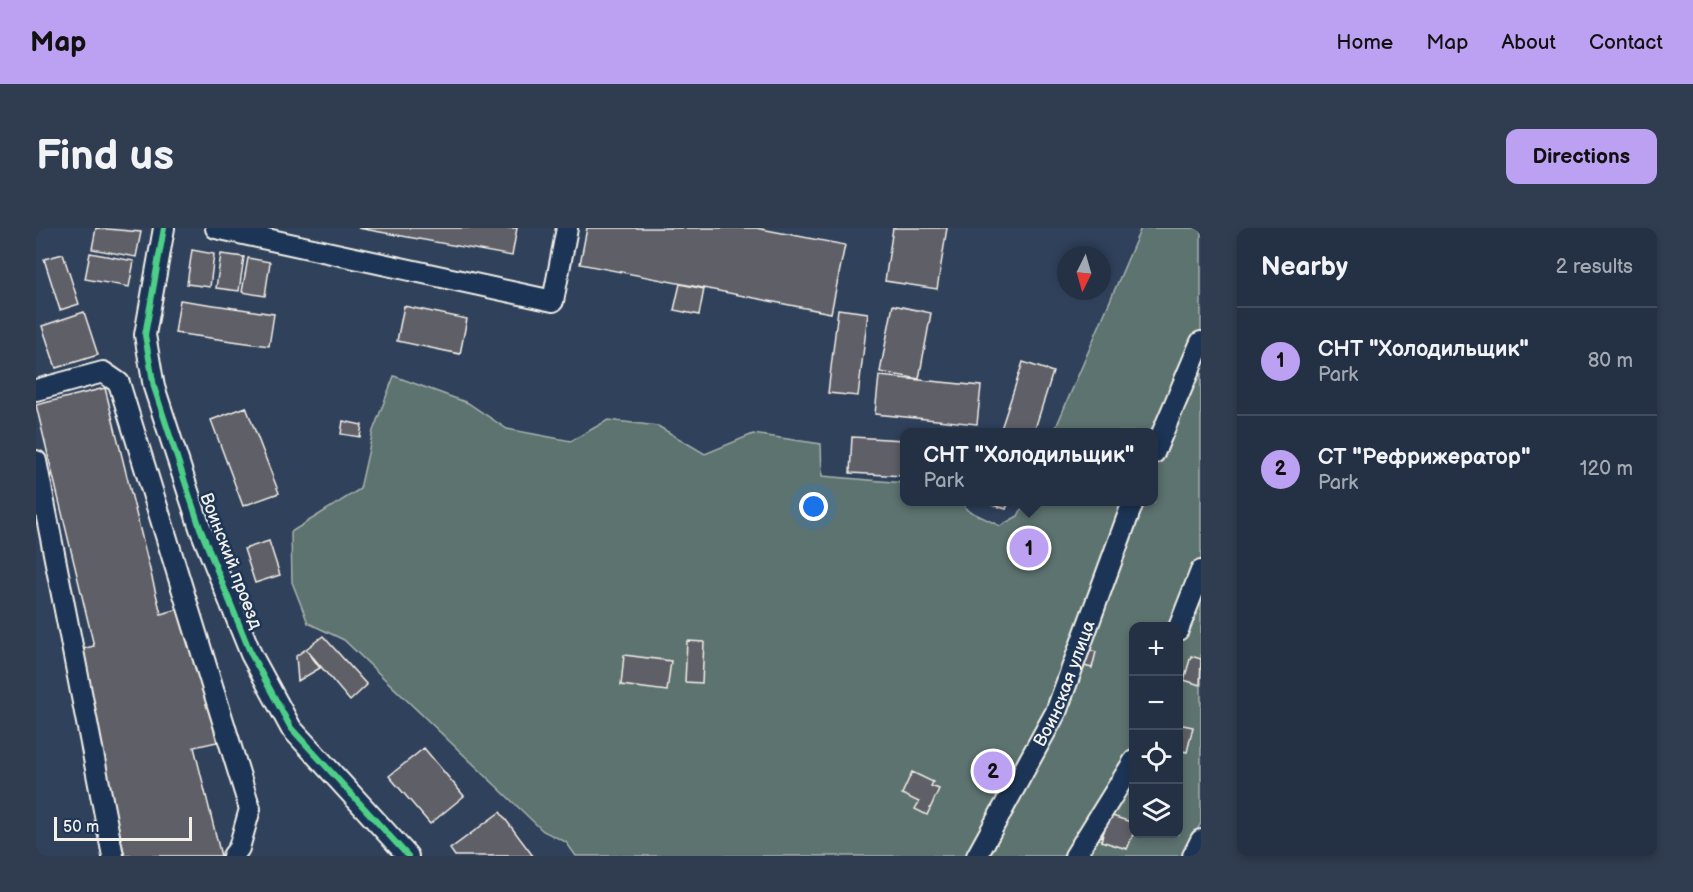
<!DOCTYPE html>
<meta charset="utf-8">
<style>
body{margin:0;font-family:"Balsamiq Sans",sans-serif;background:#303d50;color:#f1f3f6}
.controls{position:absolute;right:18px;bottom:18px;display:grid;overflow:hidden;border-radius:12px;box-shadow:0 3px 9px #0003}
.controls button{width:54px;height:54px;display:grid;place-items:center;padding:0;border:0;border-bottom:2px solid #414c5e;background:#243145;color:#f1f3f6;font:30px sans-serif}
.compass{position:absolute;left:1021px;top:18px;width:54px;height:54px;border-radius:50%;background:#243145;box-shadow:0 3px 9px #0003;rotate:185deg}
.scale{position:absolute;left:18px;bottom:15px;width:138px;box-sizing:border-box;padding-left:6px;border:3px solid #f4f1e8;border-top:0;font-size:16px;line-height:21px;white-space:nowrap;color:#f4f1e8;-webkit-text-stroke:4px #1d3557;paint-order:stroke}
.you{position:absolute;left:778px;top:279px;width:21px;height:21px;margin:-15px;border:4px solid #fff;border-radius:50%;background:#1a73e8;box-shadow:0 0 0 9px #1a73e833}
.badge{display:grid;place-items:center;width:39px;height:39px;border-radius:50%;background:#bca0f2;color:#111;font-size:20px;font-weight:700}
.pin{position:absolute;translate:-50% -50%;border:3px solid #fff;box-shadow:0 2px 6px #0006}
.popup{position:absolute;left:864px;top:200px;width:258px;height:78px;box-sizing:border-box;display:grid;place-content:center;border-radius:12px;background:#243145;filter:drop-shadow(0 2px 4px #0005);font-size:20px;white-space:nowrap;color:#a3a9b3}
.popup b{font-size:22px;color:#f1f3f6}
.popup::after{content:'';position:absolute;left:50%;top:100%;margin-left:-12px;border:12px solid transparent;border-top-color:#243145}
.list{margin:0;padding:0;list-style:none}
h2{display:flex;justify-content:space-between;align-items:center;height:78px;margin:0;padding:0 24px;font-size:26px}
h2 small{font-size:20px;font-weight:400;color:#a3a9b3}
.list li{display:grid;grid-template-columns:39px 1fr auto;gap:18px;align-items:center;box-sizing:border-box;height:108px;padding:0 24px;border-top:2px solid #414c5e}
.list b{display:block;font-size:22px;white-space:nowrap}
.list p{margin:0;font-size:20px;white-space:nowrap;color:#a3a9b3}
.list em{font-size:20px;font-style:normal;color:#a3a9b3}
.icon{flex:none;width:33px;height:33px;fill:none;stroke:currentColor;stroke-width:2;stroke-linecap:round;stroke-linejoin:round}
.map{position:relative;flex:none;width:1165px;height:628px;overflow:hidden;border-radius:12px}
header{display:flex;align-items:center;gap:36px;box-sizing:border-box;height:84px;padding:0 30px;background:#bca0f2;color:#111}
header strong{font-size:28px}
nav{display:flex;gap:33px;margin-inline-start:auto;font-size:21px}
.intro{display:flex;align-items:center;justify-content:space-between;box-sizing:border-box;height:144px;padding:0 36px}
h1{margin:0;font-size:42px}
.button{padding:15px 27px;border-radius:12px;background:#bca0f2;color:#111;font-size:21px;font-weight:700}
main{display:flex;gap:36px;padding:0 36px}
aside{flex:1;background:#243145;border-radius:12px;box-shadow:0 3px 9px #0003}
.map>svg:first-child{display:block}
.green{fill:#5d736f;stroke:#a8b2ac;stroke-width:1.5;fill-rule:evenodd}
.building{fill:#5e5e68;stroke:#f4f1e8;stroke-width:1.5}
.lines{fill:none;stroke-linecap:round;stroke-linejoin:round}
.minor-casing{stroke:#f4f1e8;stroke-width:24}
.minor{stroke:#1d3557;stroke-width:20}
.cycleway-casing{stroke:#1d3557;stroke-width:10}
.cycleway{stroke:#4dcf88;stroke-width:6}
.labels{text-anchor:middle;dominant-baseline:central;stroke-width:5;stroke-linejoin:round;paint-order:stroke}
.street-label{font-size:18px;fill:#f4f1e8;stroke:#1d3557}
</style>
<header>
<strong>Map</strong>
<nav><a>Home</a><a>Map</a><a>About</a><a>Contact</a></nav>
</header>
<div class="intro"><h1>Find us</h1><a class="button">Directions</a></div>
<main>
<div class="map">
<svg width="1165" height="628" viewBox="0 0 1165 628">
<rect width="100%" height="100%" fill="#30415c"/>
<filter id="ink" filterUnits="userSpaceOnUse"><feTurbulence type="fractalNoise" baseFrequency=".0167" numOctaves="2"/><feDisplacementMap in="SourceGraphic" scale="12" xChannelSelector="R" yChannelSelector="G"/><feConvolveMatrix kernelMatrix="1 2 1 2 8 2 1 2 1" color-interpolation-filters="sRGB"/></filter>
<g filter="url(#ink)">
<!-- green -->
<path class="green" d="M 1105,0 L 1165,0 L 1165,595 L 1147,628 L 540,628 L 530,614 L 507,603 L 308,412 L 272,395 L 256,354 L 255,304 L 324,261 L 337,203 L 358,148 L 432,175 L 471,201 L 535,213 L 572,192 L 622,198 L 669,226 L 717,206 L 785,216 L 786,248 L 868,255 L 868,274 L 926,274 L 931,282 L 964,298 L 982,288 L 989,274 L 1118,274 L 1118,204 L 1018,204 ZM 1098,398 L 1142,398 L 1142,606 L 1098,606 Z"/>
<!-- building -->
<path class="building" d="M 60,0 L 105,4 L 100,29 L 56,21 Z
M 322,0 L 481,0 L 476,28 Z
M 551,0 L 720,0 L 809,17 L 795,85 L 544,36 Z
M 857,0 L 911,0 L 901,61 L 849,53 Z
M 156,22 L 178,26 L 174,59 L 151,56 Z
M 54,25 L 98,33 L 93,59 L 49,51 Z
M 27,26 L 43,76 L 24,82 L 8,31 Z
M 185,26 L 208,29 L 203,63 L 180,60 Z
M 212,30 L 234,34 L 229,68 L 206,64 Z
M 644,56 L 668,61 L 663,87 L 638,82 Z
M 144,72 L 238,86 L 233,118 L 139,105 Z
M 857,77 L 895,85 L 883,151 L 844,144 Z
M 368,78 L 431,91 L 424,126 L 361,113 Z
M 802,81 L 832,85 L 822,168 L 792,165 Z
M 48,84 L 62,127 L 20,140 L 6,98 Z
M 987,134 L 1017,144 L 998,204 L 964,204 Z
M 843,148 L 945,158 L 941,196 L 839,186 Z
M 69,160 L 125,386 L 147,380 L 181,514 L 158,519 L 185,628 L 89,628 L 38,423 L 58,418 L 0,177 Z
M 210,179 L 243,265 L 207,278 L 175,192 Z
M 307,193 L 326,197 L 324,209 L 305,206 Z
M 816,209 L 868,212 L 868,248 L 814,245 Z
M 948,274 L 973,274 L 970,281 Z
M 233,313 L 244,347 L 219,355 L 208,321 Z
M 287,408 L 331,457 L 314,473 L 270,421 Z
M 651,413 L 668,414 L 666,455 L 649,454 Z
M 1044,419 L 1060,424 L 1056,440 L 1040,436 Z
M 270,421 L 284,440 L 262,453 L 260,428 Z
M 588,427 L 635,433 L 631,463 L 585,457 Z
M 1155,428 L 1165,431 L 1164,457 L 1148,452 Z
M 1142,496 L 1157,499 L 1151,524 L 1142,522 Z
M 388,520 L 428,568 L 394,596 L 353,548 Z
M 876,544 L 897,554 L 895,558 L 903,561 L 891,587 L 879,581 L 883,574 L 866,566 Z
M 464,584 L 497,628 L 419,628 L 414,621 Z
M 1073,587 L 1098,595 L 1098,604 L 1091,621 L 1065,613 Z"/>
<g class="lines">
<defs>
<g id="minor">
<path d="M 128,0 L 109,107 L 118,159 L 164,300 L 215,426 L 255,500 L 372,628"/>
<path d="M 180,0 L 517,73 L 531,0"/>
<path d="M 0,162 L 67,144 L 83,155 L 214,581 L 203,620 L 197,628"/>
<path d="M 1118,225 L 1165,114"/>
<path d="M 0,233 L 77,628"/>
<path d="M 1142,402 L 1165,343"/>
<path id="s1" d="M 941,628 L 1020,484 L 1097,274"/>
<path d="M 1039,628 L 1098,533"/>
<path d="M 1157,628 L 1165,612"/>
</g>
</defs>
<!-- minor casing -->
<use href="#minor" class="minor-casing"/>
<!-- minor -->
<use href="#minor" class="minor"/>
<defs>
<path id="cycleway" d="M 128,0 L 109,107 L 118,159 L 164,300 L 215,426 L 255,500 L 372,628"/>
</defs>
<!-- cycleway casing -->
<use href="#cycleway" class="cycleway-casing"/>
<!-- cycleway -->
<use href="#cycleway" class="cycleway"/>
</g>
</g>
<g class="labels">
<!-- street labels -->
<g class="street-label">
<text transform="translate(195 333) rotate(69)">Воинский проезд</text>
<text stroke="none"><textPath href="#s1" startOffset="194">Воинская улица</textPath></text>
</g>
</g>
</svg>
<div class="controls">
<button>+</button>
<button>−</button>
<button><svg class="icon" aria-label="locate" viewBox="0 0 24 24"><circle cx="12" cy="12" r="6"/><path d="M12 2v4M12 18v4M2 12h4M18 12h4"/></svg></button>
<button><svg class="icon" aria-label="layers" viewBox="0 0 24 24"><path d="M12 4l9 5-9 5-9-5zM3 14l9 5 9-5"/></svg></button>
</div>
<svg class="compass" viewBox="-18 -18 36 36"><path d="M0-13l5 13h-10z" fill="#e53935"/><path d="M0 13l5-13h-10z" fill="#a3a9b3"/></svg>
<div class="scale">50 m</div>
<div class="you"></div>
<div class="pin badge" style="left:993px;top:320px">1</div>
<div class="popup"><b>СНТ &quot;Холодильщик&quot;</b>Park</div>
<div class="pin badge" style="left:957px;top:543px">2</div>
</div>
<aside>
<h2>Nearby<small>2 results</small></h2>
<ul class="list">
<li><span class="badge">1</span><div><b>СНТ &quot;Холодильщик&quot;</b><p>Park</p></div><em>80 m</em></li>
<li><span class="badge">2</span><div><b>СТ &quot;Рефрижератор&quot;</b><p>Park</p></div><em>120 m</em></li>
</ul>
</aside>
</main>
